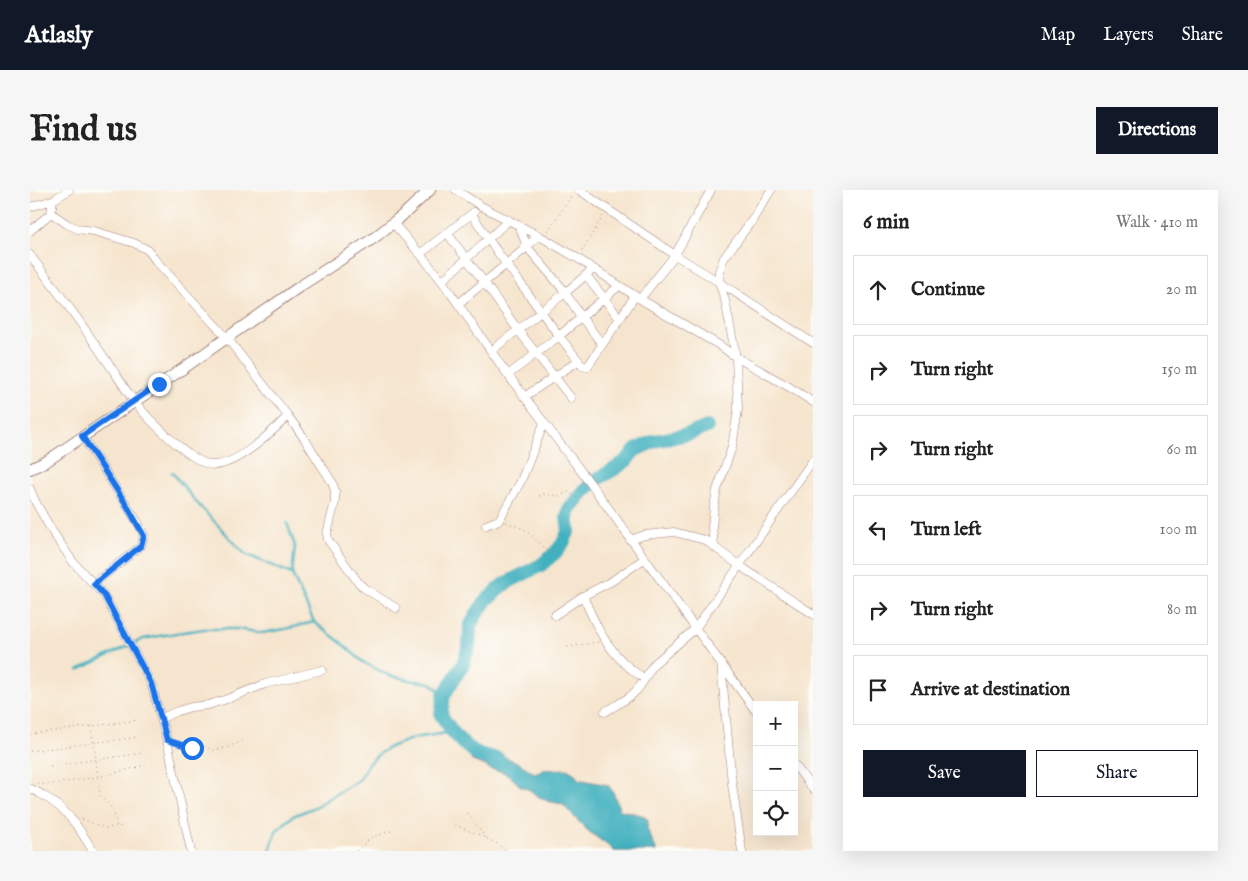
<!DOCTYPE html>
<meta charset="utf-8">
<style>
body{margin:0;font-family:"IM FELL English",serif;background:#f6f6f6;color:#222}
.controls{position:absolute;right:15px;bottom:15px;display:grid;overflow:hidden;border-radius:0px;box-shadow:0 5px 20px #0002}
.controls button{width:45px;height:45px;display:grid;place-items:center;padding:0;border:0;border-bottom:1px solid #e0e0e0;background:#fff;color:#222;font:25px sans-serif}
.stop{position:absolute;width:15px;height:15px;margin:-11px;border:4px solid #1a73e8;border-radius:50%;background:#fff}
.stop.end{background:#1a73e8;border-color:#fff;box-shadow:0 1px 5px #0008}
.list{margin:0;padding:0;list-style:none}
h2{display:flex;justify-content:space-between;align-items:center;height:65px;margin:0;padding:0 20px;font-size:21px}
h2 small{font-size:16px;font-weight:400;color:#767676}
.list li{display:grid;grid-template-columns:32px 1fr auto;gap:15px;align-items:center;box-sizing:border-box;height:70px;margin:0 10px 10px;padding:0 10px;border:1px solid #e0e0e0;border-radius:0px}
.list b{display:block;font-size:19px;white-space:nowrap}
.list em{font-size:16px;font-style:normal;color:#767676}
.actions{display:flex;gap:10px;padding:15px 20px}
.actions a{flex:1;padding:11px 0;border:1px solid #111827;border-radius:0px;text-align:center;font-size:18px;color:#111827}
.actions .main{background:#111827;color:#fff}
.icon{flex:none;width:28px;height:28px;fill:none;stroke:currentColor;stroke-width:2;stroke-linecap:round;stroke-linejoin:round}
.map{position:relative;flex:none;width:783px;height:661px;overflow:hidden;border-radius:0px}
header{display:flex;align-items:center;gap:30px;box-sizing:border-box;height:70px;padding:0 25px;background:#111827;color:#fff}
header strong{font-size:24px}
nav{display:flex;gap:28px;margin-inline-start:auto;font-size:18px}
.intro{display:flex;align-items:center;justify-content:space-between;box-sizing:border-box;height:120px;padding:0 30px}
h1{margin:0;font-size:35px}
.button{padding:12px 22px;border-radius:0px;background:#111827;color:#fff;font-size:18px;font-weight:700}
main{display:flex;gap:30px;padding:0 30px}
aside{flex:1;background:#fff;border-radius:0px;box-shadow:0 5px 20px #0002}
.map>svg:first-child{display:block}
.water{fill:#43b1bf;stroke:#466875}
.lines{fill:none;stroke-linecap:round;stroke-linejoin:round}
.stream{stroke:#43b1bf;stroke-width:2.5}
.river{stroke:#43b1bf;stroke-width:14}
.minor-casing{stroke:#a0827c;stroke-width:9}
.tertiary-casing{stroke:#a0827c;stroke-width:12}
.path{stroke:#a0827c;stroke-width:1;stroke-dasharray:1 4;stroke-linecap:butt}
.minor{stroke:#fff;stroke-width:8}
.tertiary{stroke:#fff;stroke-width:10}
.route{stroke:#1a73e8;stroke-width:6}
</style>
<header>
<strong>Atlasly</strong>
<nav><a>Map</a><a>Layers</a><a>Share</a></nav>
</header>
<div class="intro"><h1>Find us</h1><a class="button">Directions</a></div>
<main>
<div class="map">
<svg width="783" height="661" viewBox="0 0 783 661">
<rect width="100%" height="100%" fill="#fdfcf7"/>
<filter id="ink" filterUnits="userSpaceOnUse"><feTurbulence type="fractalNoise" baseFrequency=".02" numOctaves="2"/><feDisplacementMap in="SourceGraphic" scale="10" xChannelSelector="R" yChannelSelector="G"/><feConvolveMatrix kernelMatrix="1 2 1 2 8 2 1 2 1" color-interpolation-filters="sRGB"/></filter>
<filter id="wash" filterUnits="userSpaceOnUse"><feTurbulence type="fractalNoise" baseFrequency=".0096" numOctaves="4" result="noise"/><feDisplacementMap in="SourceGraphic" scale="20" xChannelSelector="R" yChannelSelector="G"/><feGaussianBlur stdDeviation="1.12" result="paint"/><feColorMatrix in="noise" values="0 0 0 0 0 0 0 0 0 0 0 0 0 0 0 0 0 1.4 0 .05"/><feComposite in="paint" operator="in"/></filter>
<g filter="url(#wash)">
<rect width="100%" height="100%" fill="#f6e5ce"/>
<!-- water -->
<path class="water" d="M 442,563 L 471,565 L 489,573 L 504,583 L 508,583 L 513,580 L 537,579 L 545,584 L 548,589 L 552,590 L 578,595 L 583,602 L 590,620 L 612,625 L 618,630 L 617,639 L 627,661 L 584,661 L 581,658 L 557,640 L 532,614 L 517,611 L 506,605 L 500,600 L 490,596 L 479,585 L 470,581 L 460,579 L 456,576 L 442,571 L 440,566 Z"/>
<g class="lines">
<!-- stream -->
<path class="stream" d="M 142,282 L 166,312 L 215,364 L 262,384 L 284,432
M 257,333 L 265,356 L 262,384
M 48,480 L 113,449 L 146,443 L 174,439 L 208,439 L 232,443 L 255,439 L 284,432 L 309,451 L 333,472 L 358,485 L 379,490 L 401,493 L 414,505
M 240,661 L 246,641 L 263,626 L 285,617 L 330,589 L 338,574 L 350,563 L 360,557 L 384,548 L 423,542"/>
<!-- river -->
<path class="river" d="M 468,569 C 462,567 455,566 449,564 C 431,555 422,542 411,525 L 414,505 L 433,474 L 439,456 L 440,436 L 446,425 L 457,409 L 463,405 L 470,397 L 482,390 L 511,375 L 525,363 L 533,353 L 539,340 L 537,328 L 539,319 L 554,301 L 566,290 L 586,278 L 597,270 L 605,260 L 625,251 L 659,244 L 677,237"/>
</g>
</g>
<g filter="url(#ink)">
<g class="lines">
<defs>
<path id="minor" d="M 426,0 L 451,16 L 513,48 L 547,68 L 610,109 L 689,155 L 706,167 L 761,198 L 783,212
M 549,0 L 645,65 L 689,92 L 783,153
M 0,17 L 23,10
M 21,23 L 37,34 L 48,39 L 64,41 L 104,53 L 118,60 L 126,71 L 197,148 L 258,226 L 274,248 L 302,292 L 305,301 L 305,312 L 297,344 L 298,350 L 328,392 L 334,398 L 366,418
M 442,24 L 458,49 L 529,146 L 553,176 L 557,177 L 558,176 L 605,106
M 363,33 L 390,64 L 412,91 L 475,181 L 563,297 L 727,523
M 489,35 L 497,57 L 532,98 L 552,128 L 572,154
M 0,41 L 21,23 L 23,10 L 39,0
M 417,43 L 454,92 L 488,140 L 541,208
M 390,64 L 444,22
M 0,65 C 18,89 37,114 54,138 C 65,154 76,170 87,186 C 92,194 98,203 104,211 C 117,228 162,274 183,275 C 206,276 242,242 258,226
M 556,85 L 590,129
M 412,91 L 479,30
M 610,109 L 645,65 L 681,0
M 428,114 L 497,57 L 508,45
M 461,161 L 535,103 L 563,79
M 478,185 L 529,146 L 589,96
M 494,207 L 548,171
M 52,246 L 96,314 L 110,336 L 114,346 L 111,356 L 63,394
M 0,299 L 6,313 L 22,341 L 43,372 L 74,405 L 121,493 L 137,550 L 161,661
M 456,335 L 469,330 L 491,291 L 514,233
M 600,350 L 615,345 L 644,342 L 675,350 L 710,376 L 783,424
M 684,356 L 682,337 L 684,317 L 687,300 L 702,257 L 708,220 L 706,167 L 695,110 L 689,92 L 689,81 L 694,68 L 723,29 L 741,0
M 553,406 C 568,441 581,468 615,489
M 525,425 L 553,406 L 582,391 L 614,369
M 691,473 L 702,594 L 712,661
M 575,522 C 587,514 602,508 610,496 C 616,488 619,480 625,473 L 665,439 L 783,270
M 132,528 L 148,521 L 161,517 L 178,515 L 197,509 L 235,494 L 292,480
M 764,574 L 783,599
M 0,599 C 5,600 9,603 14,606 C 38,620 49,638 63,661"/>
<path id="tertiary" d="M 0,279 L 17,271 L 154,178 L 269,97 L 344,48 L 374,24 L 400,0"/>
</defs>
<!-- minor casing -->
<use href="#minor" class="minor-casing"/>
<!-- tertiary casing -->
<use href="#tertiary" class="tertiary-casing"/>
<!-- path -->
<path class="path" d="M 518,41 L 542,5
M 552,61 L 573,26
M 509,306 L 513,304 L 529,306 L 538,302 L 548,308
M 476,332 L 494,339 L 519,362 L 525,363
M 537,457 L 568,452
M 61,536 L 66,569 L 70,605 L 84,620 L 87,637 L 92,636
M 0,544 L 109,530
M 145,552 L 162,558 L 172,556 L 183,560 L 196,558 L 212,551
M 0,561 L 109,547
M 20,576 L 114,563
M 8,593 L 15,595 L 68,587 L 116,575
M 438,623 L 446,635 L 457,649
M 52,629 L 75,638 L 86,637
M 425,635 C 438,641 468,651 476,661
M 326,661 L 342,647 L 361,641"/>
<!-- minor -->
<use href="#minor" class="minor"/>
<!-- tertiary -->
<use href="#tertiary" class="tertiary"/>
</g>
</g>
<g class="lines" filter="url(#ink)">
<!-- route -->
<path class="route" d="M 129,194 L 52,246 L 96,314 L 114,346 L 111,356 L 64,394 L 74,405 L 121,493 L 137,550 L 162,558"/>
</g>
</svg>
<div class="controls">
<button>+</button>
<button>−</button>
<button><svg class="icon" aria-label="locate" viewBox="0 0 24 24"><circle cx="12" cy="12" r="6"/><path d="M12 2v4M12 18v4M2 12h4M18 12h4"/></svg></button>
</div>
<div class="stop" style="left:162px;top:558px"></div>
<div class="stop end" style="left:129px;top:194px"></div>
</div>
<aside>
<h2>6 min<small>Walk · 410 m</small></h2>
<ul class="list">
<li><svg class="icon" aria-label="ahead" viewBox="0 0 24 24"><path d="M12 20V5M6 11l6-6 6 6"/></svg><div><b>Continue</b></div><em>20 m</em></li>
<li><svg class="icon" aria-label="right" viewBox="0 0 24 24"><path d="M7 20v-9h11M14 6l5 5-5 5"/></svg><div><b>Turn right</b></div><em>150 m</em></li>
<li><svg class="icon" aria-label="right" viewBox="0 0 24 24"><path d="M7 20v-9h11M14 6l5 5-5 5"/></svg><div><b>Turn right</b></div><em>60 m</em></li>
<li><svg class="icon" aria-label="left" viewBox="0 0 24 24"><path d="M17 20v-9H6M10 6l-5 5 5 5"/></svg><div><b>Turn left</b></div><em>100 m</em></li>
<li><svg class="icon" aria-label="right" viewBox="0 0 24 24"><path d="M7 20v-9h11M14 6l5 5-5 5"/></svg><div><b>Turn right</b></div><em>80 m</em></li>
<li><svg class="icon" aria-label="arrive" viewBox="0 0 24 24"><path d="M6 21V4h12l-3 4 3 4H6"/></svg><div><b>Arrive at destination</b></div></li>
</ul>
<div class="actions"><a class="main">Save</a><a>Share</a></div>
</aside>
</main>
